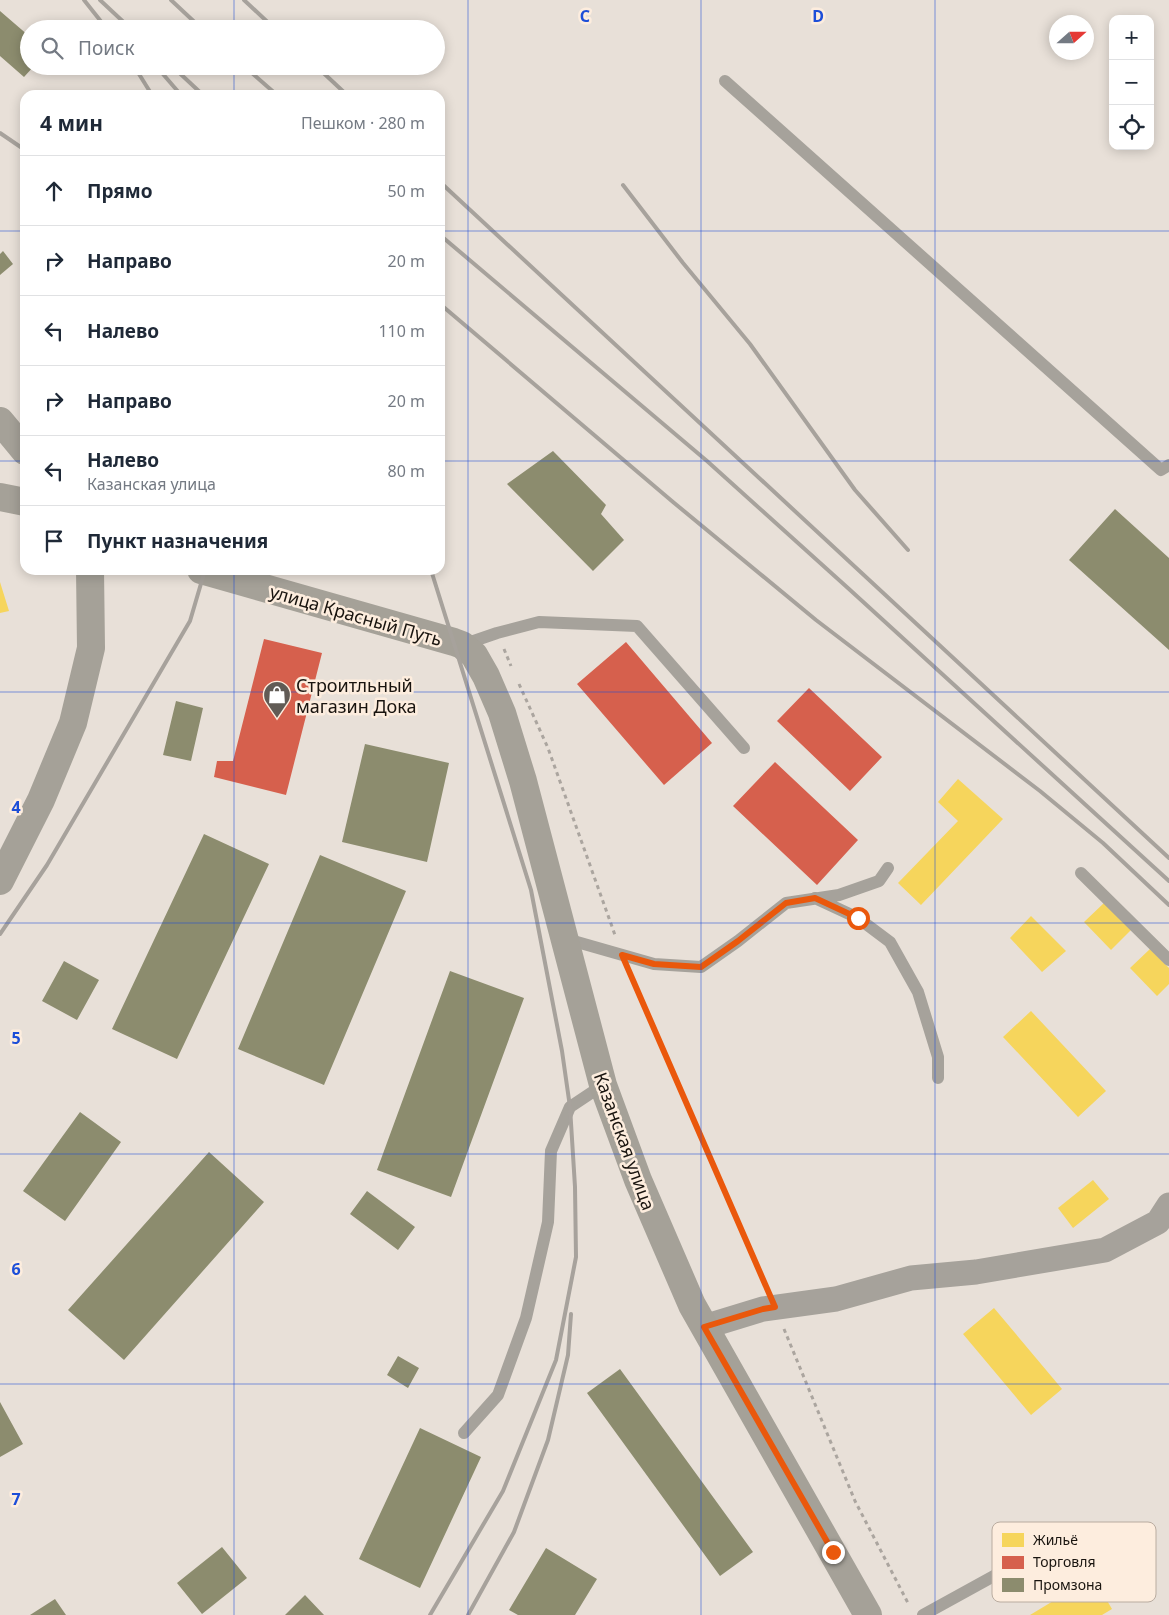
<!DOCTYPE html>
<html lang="ru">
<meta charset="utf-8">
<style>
body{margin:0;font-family:"Noto Sans",sans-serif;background:#f6f6f7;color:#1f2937}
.controls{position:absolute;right:15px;top:15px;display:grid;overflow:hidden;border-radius:10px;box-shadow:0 2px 12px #0003}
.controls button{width:45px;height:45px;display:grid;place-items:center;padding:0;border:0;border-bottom:1px solid #e0e1e3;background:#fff;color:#1f2937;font:25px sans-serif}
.compass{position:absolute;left:1049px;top:15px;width:45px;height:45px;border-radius:50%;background:#fff;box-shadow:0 2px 12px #0003;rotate:69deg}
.stop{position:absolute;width:15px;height:15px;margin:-11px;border:4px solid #ea580c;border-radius:50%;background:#fff}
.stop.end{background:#ea580c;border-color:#fff;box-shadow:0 1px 5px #0008}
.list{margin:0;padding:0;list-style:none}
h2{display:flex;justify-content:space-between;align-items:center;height:65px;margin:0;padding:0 20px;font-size:21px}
h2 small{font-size:16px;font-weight:400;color:#747a83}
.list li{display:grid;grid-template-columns:32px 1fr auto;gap:15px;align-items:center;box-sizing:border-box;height:70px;padding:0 20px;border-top:1px solid #e0e1e3}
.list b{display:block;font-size:19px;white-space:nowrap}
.list p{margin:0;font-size:16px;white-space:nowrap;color:#747a83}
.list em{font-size:16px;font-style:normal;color:#747a83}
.icon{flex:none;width:28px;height:28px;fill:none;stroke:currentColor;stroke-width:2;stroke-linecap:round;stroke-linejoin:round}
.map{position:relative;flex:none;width:1169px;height:1615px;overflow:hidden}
.search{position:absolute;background:#fff;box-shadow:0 2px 12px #0003;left:20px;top:20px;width:425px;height:55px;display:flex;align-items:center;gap:12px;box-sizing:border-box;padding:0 18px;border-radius:28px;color:#747a83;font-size:19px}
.panel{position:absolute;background:#fff;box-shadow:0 2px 12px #0003;left:20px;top:90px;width:425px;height:485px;border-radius:15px}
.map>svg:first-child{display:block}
.homes{fill:#f6d55c}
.shops{fill:#d6604d}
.industry{fill:#8c8c6e}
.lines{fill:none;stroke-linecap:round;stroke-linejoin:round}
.path{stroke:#aba59f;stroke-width:3;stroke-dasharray:4 4;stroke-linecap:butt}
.lane{stroke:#a6a29b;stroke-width:12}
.street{stroke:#a6a29b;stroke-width:25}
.secondary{stroke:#a5a198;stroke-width:28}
.rail{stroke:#a7a29c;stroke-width:4}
.route{stroke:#ea580c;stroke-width:6}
.grid{fill:none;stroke:#1d4ed8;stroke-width:1;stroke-opacity:0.55}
.labels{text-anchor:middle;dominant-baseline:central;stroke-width:5;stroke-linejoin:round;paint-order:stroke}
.street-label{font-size:18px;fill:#19140f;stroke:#fdedde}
.poi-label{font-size:18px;fill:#19140f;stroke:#fdedde;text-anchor:start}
.key{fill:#fdedde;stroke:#b9aca0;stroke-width:1}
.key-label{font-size:14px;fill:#19140f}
.grid-label{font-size:16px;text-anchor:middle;font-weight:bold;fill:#1d4ed8;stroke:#fdedde;stroke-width:5;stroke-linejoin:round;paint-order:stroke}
</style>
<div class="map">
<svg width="1169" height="1615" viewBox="0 0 1169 1615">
<rect width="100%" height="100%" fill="#e8e0d8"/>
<!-- homes -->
<path class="homes" d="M 0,582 L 9,611 L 0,613 Z
M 958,779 L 1003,819 L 921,905 L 898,883 L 958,821 L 938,802 Z
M 1104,903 L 1131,930 L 1111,950 L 1084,922 Z
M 1031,916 L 1066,951 L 1042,972 L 1010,938 Z
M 1150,949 L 1169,968 L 1169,984 L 1157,996 L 1130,968 Z
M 1031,1011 L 1106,1091 L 1078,1117 L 1003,1037 Z
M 1093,1180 L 1109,1199 L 1073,1228 L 1058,1208 Z
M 994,1308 L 1062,1389 L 1031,1415 L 963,1334 Z
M 1093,1577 L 1112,1609 L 1102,1615 L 1030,1615 Z"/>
<!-- shops -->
<path class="shops" d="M 264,639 L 322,653 L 286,795 L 214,777 L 217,761 L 233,761 Z
M 626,642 L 712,743 L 664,785 L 577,684 Z
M 809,688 L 882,757 L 850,791 L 777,721 Z
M 775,762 L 858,840 L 817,885 L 733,806 Z"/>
<!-- industry -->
<path class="industry" d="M 0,11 L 29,36 L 29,66 L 34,66 L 24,77 L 0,56 Z
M 3,251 L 13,264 L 0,275 L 0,254 Z
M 553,451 L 606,505 L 601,514 L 624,540 L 593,571 L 507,484 Z
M 1115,509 L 1169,558 L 1169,650 L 1069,560 Z
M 176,701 L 203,708 L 191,761 L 163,755 Z
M 365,744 L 449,763 L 427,862 L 342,842 Z
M 204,834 L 269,864 L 177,1059 L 112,1029 Z
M 320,855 L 406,891 L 324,1085 L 238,1049 Z
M 64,961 L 99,980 L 77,1020 L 42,1001 Z
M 450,971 L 524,998 L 451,1197 L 377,1170 Z
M 80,1112 L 121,1142 L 65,1221 L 23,1191 Z
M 209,1152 L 264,1202 L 124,1360 L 68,1310 Z
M 367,1191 L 415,1227 L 398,1250 L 350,1214 Z
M 398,1356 L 419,1368 L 408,1388 L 387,1375 Z
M 620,1369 L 753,1552 L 720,1576 L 587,1393 Z
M 0,1402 L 23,1444 L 0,1457 Z
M 420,1428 L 481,1457 L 420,1588 L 359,1559 Z
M 222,1547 L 247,1578 L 202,1614 L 177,1583 Z
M 546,1548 L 597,1579 L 575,1615 L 518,1615 L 509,1610 Z
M 305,1595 L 324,1615 L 285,1615 Z
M 55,1599 L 66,1615 L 30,1615 Z"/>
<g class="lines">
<!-- path -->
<path class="path" d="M 504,649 L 511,666
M 519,684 L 548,748 L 615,935
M 631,975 L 766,1286
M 784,1329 L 855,1501 L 909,1605"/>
<!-- lane -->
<path class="lane" d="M 725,81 L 1161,470 L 1169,465
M 462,645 L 497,633 L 539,622 L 637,626 L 744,748
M 1081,873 L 1169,960
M 815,898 L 858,918 L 890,942 L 918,992 L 938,1057 L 938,1078
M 563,938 L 654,964 L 701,967 L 738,941 L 786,903 L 839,895 L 879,881 L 888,868
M 464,1433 L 498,1395 L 526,1318 L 548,1222 L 551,1151 L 570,1107 L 603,1085
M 923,1615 L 1012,1566"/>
<!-- street -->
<path class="street" d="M 704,1327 L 763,1309 L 836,1299 L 911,1278 L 976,1272 L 1105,1250 L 1158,1222 L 1169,1205"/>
<!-- secondary -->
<path class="secondary" d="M 0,421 L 25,451
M 0,497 L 25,502
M 201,570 L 454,642 L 462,645 L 474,655 L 486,676 L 502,713 L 523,781 L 603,1085 L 638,1180 L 692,1305 L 868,1615
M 0,881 L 41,800 L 73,723 L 91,648 L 90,570"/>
<!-- rail -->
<path class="rail" d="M 84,0 L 107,29
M 100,0 L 131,29
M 171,0 L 202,29
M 244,0 L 275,29
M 134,66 L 152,95
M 156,66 L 181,95
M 172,66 L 203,95
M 244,66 L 277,95
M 316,66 L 347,95
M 0,133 L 25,150
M 440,182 L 1169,858
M 623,185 L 683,263 L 750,344 L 855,490 L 908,550
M 440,235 L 707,461 L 849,589 L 1169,881
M 440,304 L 673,502 L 816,620 L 1040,791 L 1103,843 L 1169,905
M 0,934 L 47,865 L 190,621 L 205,570
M 430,1615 L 503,1491 L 556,1360 L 576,1257 L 575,1187 L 570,1107 L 562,1051 L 531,890 L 431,570
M 468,1615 L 514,1532 L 548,1440 L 568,1355 L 571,1314"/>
</g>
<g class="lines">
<!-- route -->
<path class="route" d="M 833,1552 L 704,1327 L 763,1309 L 775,1307 L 622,955 L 654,964 L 701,967 L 738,941 L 786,903 L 815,898 L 858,918"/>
</g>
<!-- grid -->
<path class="grid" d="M 234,0 L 234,29M 468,0 L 468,1615M 701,0 L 701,1615M 935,0 L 935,1615M 234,66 L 234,95M 0,231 L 25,231M 440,231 L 1169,231M 0,461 L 25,461M 440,461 L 1169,461M 234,570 L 234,1615M 0,692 L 1169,692M 0,923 L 1169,923M 0,1154 L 1169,1154M 0,1384 L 1169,1384"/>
<!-- icons -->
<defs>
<symbol id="shop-pin" viewBox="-11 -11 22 30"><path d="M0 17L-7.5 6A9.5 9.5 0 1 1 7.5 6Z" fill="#615b55" stroke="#fdedde"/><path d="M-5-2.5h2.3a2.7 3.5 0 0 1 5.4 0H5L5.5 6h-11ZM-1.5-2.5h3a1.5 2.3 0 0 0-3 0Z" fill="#fff"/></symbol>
</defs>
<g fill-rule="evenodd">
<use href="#shop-pin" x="261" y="679" width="32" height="43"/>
</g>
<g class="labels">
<!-- street labels -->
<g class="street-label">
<text transform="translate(356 615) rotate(16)">улица Красный Путь</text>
<text transform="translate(625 1141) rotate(70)">Казанская улица</text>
</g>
<!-- poi labels -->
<g class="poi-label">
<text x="296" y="685">Строитльный<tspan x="296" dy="21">магазин Дока</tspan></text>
</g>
</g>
<!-- legend -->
<rect x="992" y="1522" width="164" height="80" rx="8" class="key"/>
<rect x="1002" y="1533" width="22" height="14" fill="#f6d55c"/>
<rect x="1002" y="1556" width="22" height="13" fill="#d6604d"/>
<rect x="1002" y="1578" width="22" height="14" fill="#8c8c6e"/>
<g class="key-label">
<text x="1033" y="1545">Жильё</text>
<text x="1033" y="1567">Торговля</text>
<text x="1033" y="1590">Промзона</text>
</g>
<g class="grid-label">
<text x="585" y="22">C</text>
<text x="818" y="22">D</text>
<text x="16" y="813">4</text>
<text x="16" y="1044">5</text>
<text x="16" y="1275">6</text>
<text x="16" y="1505">7</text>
</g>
</svg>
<div class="controls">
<button>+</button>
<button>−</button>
<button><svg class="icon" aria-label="locate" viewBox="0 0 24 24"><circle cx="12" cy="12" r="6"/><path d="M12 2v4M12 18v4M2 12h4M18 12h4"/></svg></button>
</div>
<svg class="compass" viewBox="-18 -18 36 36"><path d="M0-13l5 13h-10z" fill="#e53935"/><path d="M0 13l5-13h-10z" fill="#747a83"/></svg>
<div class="stop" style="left:858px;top:918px"></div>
<div class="stop end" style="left:833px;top:1552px"></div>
<div class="search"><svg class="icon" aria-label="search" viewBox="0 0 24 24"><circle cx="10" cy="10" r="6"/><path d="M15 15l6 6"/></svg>Поиск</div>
<section class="panel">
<h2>4 мин<small>Пешком · 280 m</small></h2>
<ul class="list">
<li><svg class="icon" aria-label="ahead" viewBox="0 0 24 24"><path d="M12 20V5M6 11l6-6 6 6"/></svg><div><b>Прямо</b></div><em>50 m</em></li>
<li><svg class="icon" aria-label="right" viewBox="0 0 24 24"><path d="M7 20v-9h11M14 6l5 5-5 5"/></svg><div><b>Направо</b></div><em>20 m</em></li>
<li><svg class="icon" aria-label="left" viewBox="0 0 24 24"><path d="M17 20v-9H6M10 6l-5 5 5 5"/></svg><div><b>Налево</b></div><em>110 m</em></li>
<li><svg class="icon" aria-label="right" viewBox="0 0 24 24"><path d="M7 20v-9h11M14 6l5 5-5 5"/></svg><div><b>Направо</b></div><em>20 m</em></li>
<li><svg class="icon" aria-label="left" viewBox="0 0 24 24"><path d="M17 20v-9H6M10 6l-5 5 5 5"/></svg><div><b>Налево</b><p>Казанская улица</p></div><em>80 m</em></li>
<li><svg class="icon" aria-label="arrive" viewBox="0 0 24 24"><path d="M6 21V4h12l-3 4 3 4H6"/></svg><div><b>Пункт назначения</b></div></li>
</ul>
</section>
</div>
